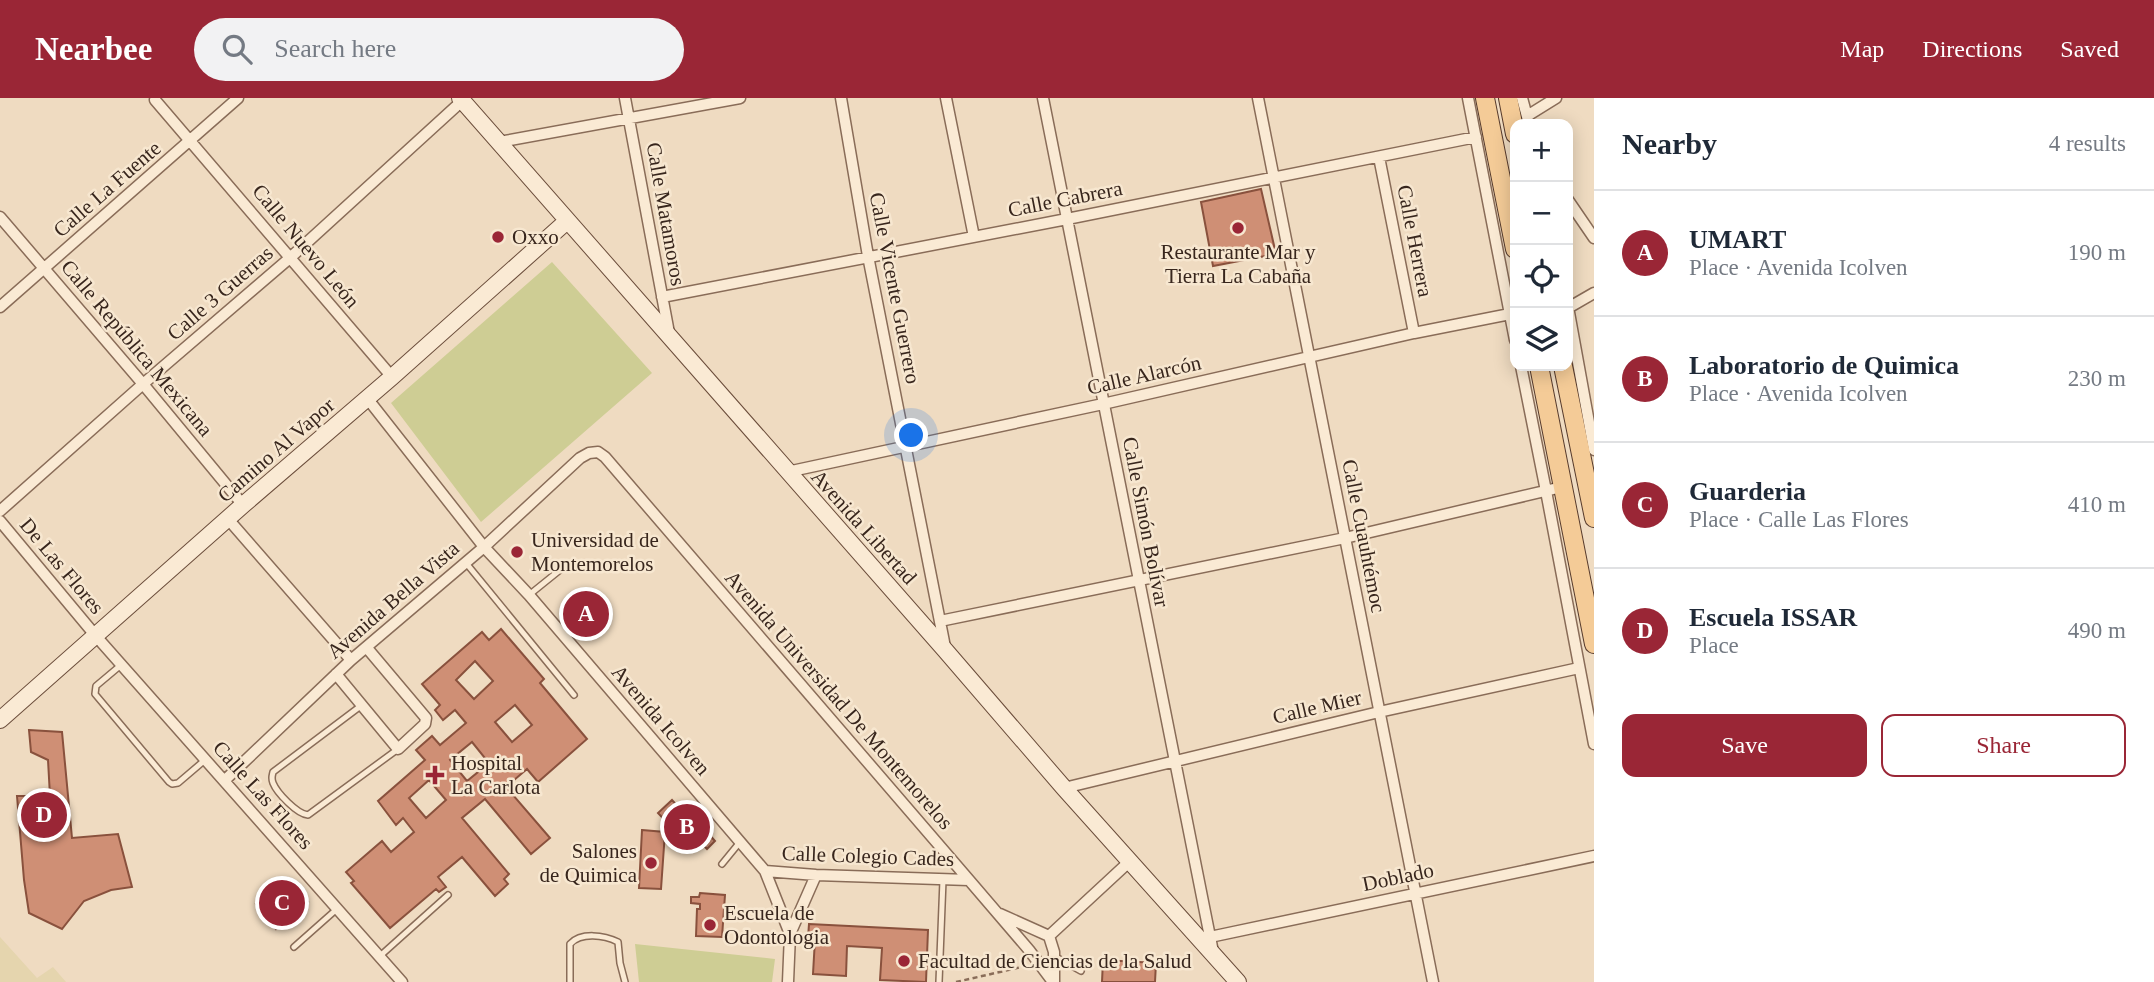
<!DOCTYPE html>
<meta charset="utf-8">
<style>
body{margin:0;font-family:Georgia,serif;background:#f2f2f3;color:#1f2937}
.controls{position:absolute;right:21px;top:21px;display:grid;overflow:hidden;border-radius:14px;box-shadow:0 4px 18px #0003}
.controls button{width:63px;height:63px;display:grid;place-items:center;padding:0;border:0;border-bottom:2px solid #e0e1e3;background:#fff;color:#1f2937;font:35px sans-serif}
.you{position:absolute;left:912px;top:338px;width:24px;height:24px;margin:-18px;border:5px solid #fff;border-radius:50%;background:#1a73e8;box-shadow:0 0 0 10px #1a73e833}
.badge{display:grid;place-items:center;width:46px;height:46px;border-radius:50%;background:#9a2636;color:#fff;font-size:23px;font-weight:700}
.pin{position:absolute;translate:-50% -50%;border:4px solid #fff;box-shadow:0 2px 7px #0006}
.list{margin:0;padding:0;list-style:none}
h2{display:flex;justify-content:space-between;align-items:center;height:91px;margin:0;padding:0 28px;font-size:30px}
h2 small{font-size:23px;font-weight:400;color:#747a83}
.list li{display:grid;grid-template-columns:46px 1fr auto;gap:21px;align-items:center;box-sizing:border-box;height:126px;padding:0 28px;border-top:2px solid #e0e1e3}
.list b{display:block;font-size:26px;white-space:nowrap}
.list p{margin:0;font-size:23px;white-space:nowrap;color:#747a83}
.list em{font-size:23px;font-style:normal;color:#747a83}
.actions{display:flex;gap:14px;padding:21px 28px}
.actions a{flex:1;padding:16px 0;border:2px solid #9a2636;border-radius:14px;text-align:center;font-size:24px;color:#9a2636}
.actions .main{background:#9a2636;color:#fff}
.icon{flex:none;width:38px;height:38px;fill:none;stroke:currentColor;stroke-width:2;stroke-linecap:round;stroke-linejoin:round}
.map{position:relative;flex:none;width:1594px;height:884px;overflow:hidden}
header{display:flex;align-items:center;gap:42px;box-sizing:border-box;height:98px;padding:0 35px;background:#9a2636;color:#fff}
header strong{font-size:33px}
nav{display:flex;gap:38px;margin-inline-start:auto;font-size:24px}
.search{width:490px;height:63px;background:#f2f2f3;display:flex;align-items:center;gap:18px;box-sizing:border-box;padding:0 24px;border-radius:38px;color:#747a83;font-size:26px}
main{display:flex}
aside{flex:1;background:#fff}
.map>svg:first-child{display:block}
.farmland{fill:#e5d5ae}
.green{fill:#cecd94}
.building{fill:#cf8f75;stroke:#89513d;stroke-width:2;fill-rule:evenodd}
.lines{fill:none;stroke-linecap:round;stroke-linejoin:round}
.lane-casing{stroke:#896c58;stroke-width:8}
.street-casing{stroke:#896c58;stroke-width:13}
.secondary-casing{stroke:#6b4d3b;stroke-width:18}
.primary-casing{stroke:#573b2c;stroke-width:20}
.path{stroke:#896c58;stroke-width:2.5;stroke-dasharray:5 3.5;stroke-linecap:butt}
.lane{stroke:#faead4;stroke-width:5}
.street{stroke:#faead4;stroke-width:10}
.secondary{stroke:#faead4;stroke-width:16}
.primary{stroke:#f4cb97;stroke-width:18}
.poi-dot{fill:#9a2636;stroke:#f7e7d0;stroke-width:2.5}
.labels{text-anchor:middle;dominant-baseline:central;stroke-width:5;stroke-linejoin:round;paint-order:stroke}
.street-label{font-size:21px;fill:#38261d;stroke:#f7e7d0}
.poi-label{font-size:21px;fill:#38261d;stroke:#f7e7d0;text-anchor:start}
</style>
<header>
<strong>Nearbee</strong>
<div class="search"><svg class="icon" aria-label="search" viewBox="0 0 24 24"><circle cx="10" cy="10" r="6"/><path d="M15 15l6 6"/></svg>Search here</div>
<nav><a>Map</a><a>Directions</a><a>Saved</a></nav>
</header>
<main>
<div class="map">
<svg width="1594" height="884" viewBox="0 0 1594 884">
<rect width="100%" height="100%" fill="#efdbc1"/>
<!-- farmland -->
<path class="farmland" d="M 0,839 L 37,880 L 53,869 L 66,884 L 0,884 Z"/>
<!-- green -->
<path class="green" d="M 552,164 L 652,275 L 481,424 L 391,305 Z
M 635,846 L 775,861 L 772,884 L 639,884 Z"/>
<!-- building -->
<path class="building" d="M 1261,91 L 1276,156 L 1213,168 L 1201,104 Z
M 580,494 L 607,524 L 592,537 L 565,507 Z
M 501,531 L 544,581 L 540,585 L 587,641 L 538,684 L 527,671 L 506,689 L 550,740 L 531,756 L 485,701 L 462,720 L 509,776 L 504,781 L 508,786 L 495,798 L 462,759 L 438,779 L 446,789 L 439,794 L 436,791 L 390,830 L 351,785 L 354,783 L 346,774 L 382,743 L 391,754 L 414,734 L 403,720 L 396,727 L 378,703 L 425,662 L 416,652 L 432,638 L 440,647 L 466,625 L 455,612 L 443,622 L 435,612 L 440,607 L 422,586 L 482,534 L 489,542 ZM 475,563 L 493,583 L 474,601 L 456,582 ZM 515,607 L 532,627 L 512,644 L 495,624 ZM 472,644 L 489,665 L 467,683 L 450,662 ZM 429,682 L 446,702 L 426,720 L 409,700 Z
M 29,632 L 62,634 L 72,740 L 118,736 L 132,789 L 111,792 L 84,803 L 62,831 L 29,815 L 24,782 L 17,698 L 50,698 L 48,662 L 31,654 Z
M 672,702 L 681,712 L 685,709 L 715,743 L 707,751 L 702,746 L 694,753 L 658,715 Z
M 642,732 L 665,734 L 661,791 L 639,790 Z
M 287,780 L 308,804 L 276,831 L 256,806 Z
M 700,795 L 725,797 L 722,839 L 696,838 L 697,811 L 700,811 L 700,806 L 691,805 L 691,799 L 699,799 Z
M 809,826 L 928,832 L 926,884 L 880,882 L 882,850 L 847,848 L 846,878 L 813,876 L 815,841 L 808,840 Z
M 1103,862 L 1156,865 L 1155,884 L 1102,884 Z"/>
<g class="lines">
<defs>
<path id="lane" d="M 466,465 L 574,597
M 529,497 L 560,472
M 121,567 L 96,588 L 95,596 L 169,684 L 172,686 L 178,685 L 205,662
M 362,607 L 273,674 C 272,679 271,680 273,685 C 277,695 297,716 308,717 L 398,651
M 722,766 L 740,744
M 294,849 L 338,810
M 380,858 L 448,797
M 1054,858 L 1081,873
M 570,884 L 570,846 C 581,834 604,837 618,844 L 620,865 L 625,884
M 939,884 L 943,782"/>
<path id="street" d="M 625,0 L 669,235
M 841,0 L 868,158 L 945,549
M 946,0 L 974,139
M 1043,0 L 1213,854
M 1258,0 L 1433,884
M 1468,0 L 1515,242
M 1522,0 L 1529,26
M 155,2 L 392,279
M 1527,18 L 1556,0
M 499,44 L 740,0
M 1379,59 L 1414,235
M 1568,102 L 1594,140
M 0,119 L 143,286 L 243,407
M 662,199 L 1067,121 L 1476,39
M 0,209 L 238,0
M 1568,209 L 1594,352
M 1568,210 L 1594,195
M 1521,268 L 1546,393 L 1594,646
M 367,300 L 484,449 L 529,497 L 765,773 L 790,836 L 788,884
M 787,374 L 1103,306 L 1414,235 L 1510,216
M 0,413 L 143,286 L 291,159 L 462,3
M 228,421 L 351,562
M 0,423 L 95,537 L 402,884
M 940,523 L 1345,440 L 1562,389
M 336,576 L 398,651 L 425,626 L 426,620 L 367,550
M 225,682 L 351,562 L 484,449 L 580,360 L 589,355 L 598,354 L 605,359 L 969,782 L 1029,852 L 1053,884
M 1064,690 L 1379,614 L 1579,570
M 765,773 L 816,777 L 969,782
M 1000,816 L 1049,838 L 1054,854 L 1054,884
M 790,836 L 816,777
M 1049,838 L 1130,763
M 1210,839 L 1594,758"/>
<path id="secondary" d="M 460,0 L 945,552 L 1064,690 L 1238,884
M 0,622 L 243,407 L 392,279 L 567,123"/>
<path id="primary" d="M 1485,0 L 1515,151
M 1508,0 L 1515,36
M 1539,268 L 1594,546
M 1563,268 L 1594,420"/>
</defs>
<!-- lane casing -->
<use href="#lane" class="lane-casing"/>
<!-- street casing -->
<use href="#street" class="street-casing"/>
<!-- secondary casing -->
<use href="#secondary" class="secondary-casing"/>
<!-- primary casing -->
<use href="#primary" class="primary-casing"/>
<!-- path -->
<path class="path" d="M 956,884 L 1026,868"/>
<!-- lane -->
<use href="#lane" class="lane"/>
<!-- street -->
<use href="#street" class="street"/>
<!-- secondary -->
<use href="#secondary" class="secondary"/>
<!-- primary -->
<use href="#primary" class="primary"/>
</g>
<!-- markers -->
<g class="poi-dot">
<circle cx="1238" cy="130" r="7"/>
<circle cx="498" cy="139" r="7"/>
<circle cx="517" cy="454" r="7"/>
<path d="M431.5 666.5h7v7h7v7h-7v7h-7v-7h-7v-7h7z"/>
<circle cx="651" cy="765" r="7"/>
<circle cx="710" cy="827" r="7"/>
<circle cx="904" cy="863" r="7"/>
</g>
<g class="labels">
<!-- street labels -->
<g class="street-label">
<text transform="translate(107 91) rotate(-41)">Calle La Fuente</text>
<text transform="translate(1065 101) rotate(-11)">Calle Cabrera</text>
<text transform="translate(666 116) rotate(80)">Calle Matamoros</text>
<text transform="translate(1415 143) rotate(79)">Calle Herrera</text>
<text transform="translate(306 148) rotate(50)">Calle Nuevo León</text>
<text transform="translate(895 190) rotate(79)">Calle Vicente Guerrero</text>
<text transform="translate(220 195) rotate(-41)">Calle 3 Guerras</text>
<text transform="translate(137 250) rotate(50)">Calle República Mexicana</text>
<text transform="translate(1144 277) rotate(-13)">Calle Alarcón</text>
<text transform="translate(276 352) rotate(-41)">Camino Al Vapor</text>
<text transform="translate(1146 424) rotate(79)">Calle Simón Bolívar</text>
<text transform="translate(864 429) rotate(48)">Avenida Libertad</text>
<text transform="translate(1364 438) rotate(79)">Calle Cuauhtémoc</text>
<text transform="translate(62 468) rotate(50)">De Las Flores</text>
<text transform="translate(393 502) rotate(-41)">Avenida Bella Vista</text>
<text transform="translate(839 602) rotate(49)">Avenida Universidad De Montemorelos</text>
<text transform="translate(1317 609) rotate(-13)">Calle Mier</text>
<text transform="translate(661 622) rotate(49)">Avenida Icolven</text>
<text transform="translate(263 697) rotate(48)">Calle Las Flores</text>
<text transform="translate(868 758) rotate(2)">Calle Colegio Cades</text>
<text transform="translate(1398 779) rotate(-12)">Doblado</text>
</g>
<!-- poi labels -->
<g class="poi-label">
<text x="512" y="139">Oxxo</text>
<text x="1238" y="154" text-anchor="middle">Restaurante Mar y<tspan x="1238" dy="24">Tierra La Cabaña</tspan></text>
<text x="531" y="442">Universidad de<tspan x="531" dy="24">Montemorelos</tspan></text>
<text x="451" y="665">Hospital<tspan x="451" dy="24">La Carlota</tspan></text>
<text x="637" y="753" text-anchor="end">Salones<tspan x="637" dy="24">de Quimica</tspan></text>
<text x="724" y="815">Escuela de<tspan x="724" dy="24">Odontologia</tspan></text>
<text x="918" y="863">Facultad de Ciencias de la Salud</text>
</g>
</g>
</svg>
<div class="controls">
<button>+</button>
<button>−</button>
<button><svg class="icon" aria-label="locate" viewBox="0 0 24 24"><circle cx="12" cy="12" r="6"/><path d="M12 2v4M12 18v4M2 12h4M18 12h4"/></svg></button>
<button><svg class="icon" aria-label="layers" viewBox="0 0 24 24"><path d="M12 4l9 5-9 5-9-5zM3 14l9 5 9-5"/></svg></button>
</div>
<div class="you"></div>
<div class="pin badge" style="left:586px;top:516px">A</div>
<div class="pin badge" style="left:687px;top:729px">B</div>
<div class="pin badge" style="left:282px;top:805px">C</div>
<div class="pin badge" style="left:44px;top:717px">D</div>
</div>
<aside>
<h2>Nearby<small>4 results</small></h2>
<ul class="list">
<li><span class="badge">A</span><div><b>UMART</b><p>Place · Avenida Icolven</p></div><em>190 m</em></li>
<li><span class="badge">B</span><div><b>Laboratorio de Quimica</b><p>Place · Avenida Icolven</p></div><em>230 m</em></li>
<li><span class="badge">C</span><div><b>Guarderia</b><p>Place · Calle Las Flores</p></div><em>410 m</em></li>
<li><span class="badge">D</span><div><b>Escuela ISSAR</b><p>Place</p></div><em>490 m</em></li>
</ul>
<div class="actions"><a class="main">Save</a><a>Share</a></div>
</aside>
</main>
